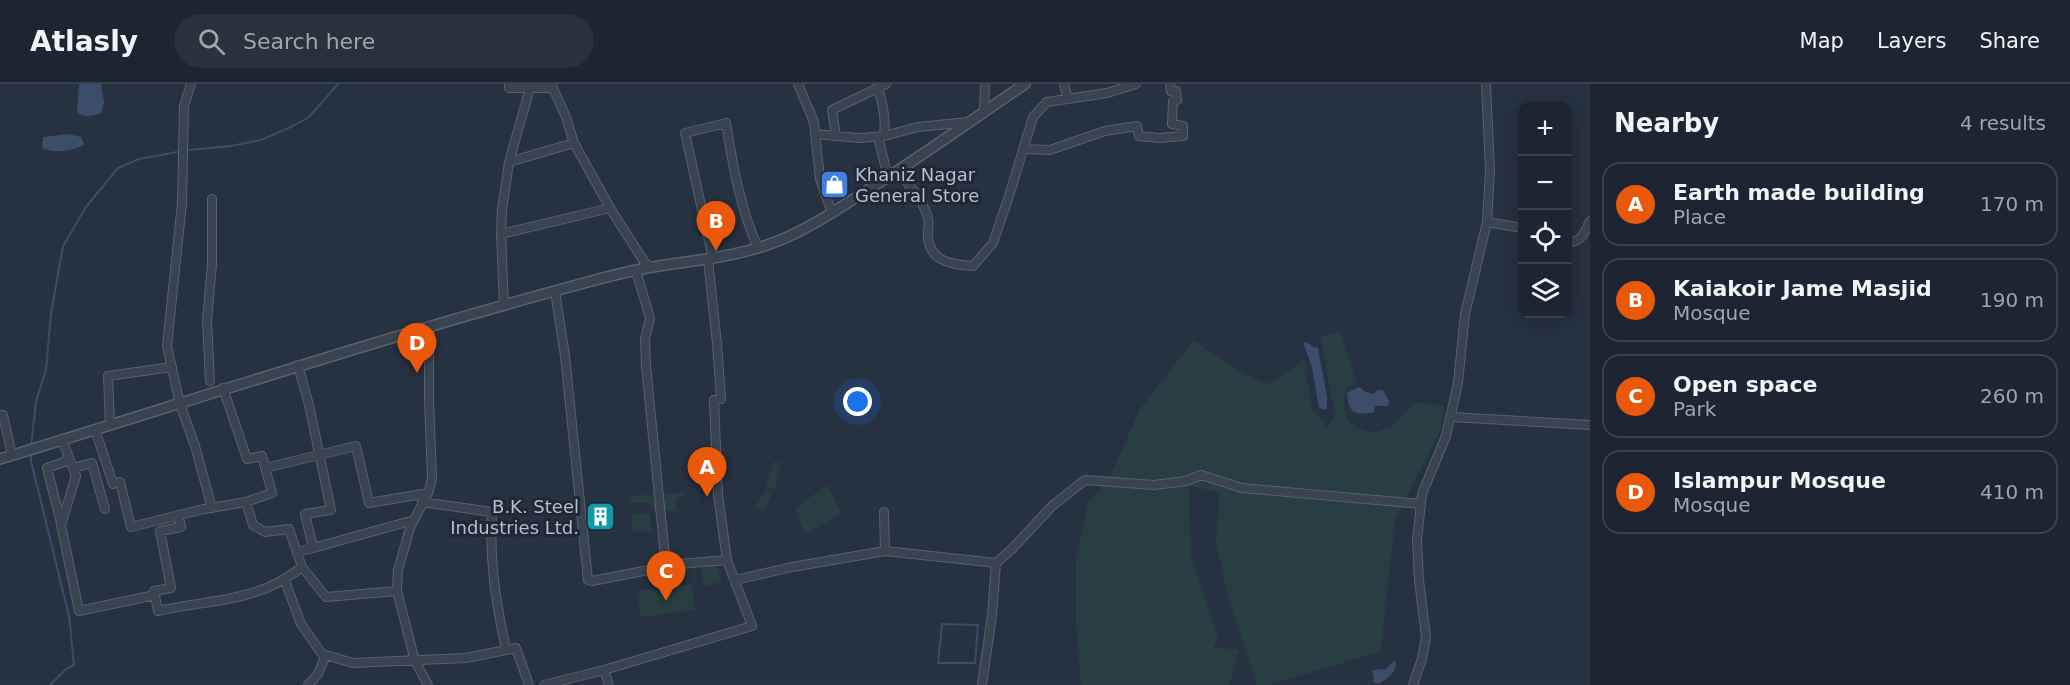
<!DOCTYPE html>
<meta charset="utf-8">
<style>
body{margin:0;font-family:"DejaVu Sans",sans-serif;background:#29313d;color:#f1f3f6}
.controls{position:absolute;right:18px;top:18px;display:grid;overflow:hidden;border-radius:12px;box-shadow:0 3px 15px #0003}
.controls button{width:54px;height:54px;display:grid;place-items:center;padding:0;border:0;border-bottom:2px solid #3a424d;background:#1c2531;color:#f1f3f6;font:30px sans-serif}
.you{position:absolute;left:858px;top:318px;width:21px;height:21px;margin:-15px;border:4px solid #fff;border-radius:50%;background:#1a73e8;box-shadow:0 0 0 9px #1a73e833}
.badge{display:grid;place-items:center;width:39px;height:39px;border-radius:50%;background:#ea580c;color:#fff;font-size:20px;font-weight:700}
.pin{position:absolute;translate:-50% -50px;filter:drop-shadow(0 2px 3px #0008)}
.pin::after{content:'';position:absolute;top:32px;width:21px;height:18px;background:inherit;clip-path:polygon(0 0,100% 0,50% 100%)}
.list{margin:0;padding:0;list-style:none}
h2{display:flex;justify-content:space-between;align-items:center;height:78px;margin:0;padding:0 24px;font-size:26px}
h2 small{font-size:20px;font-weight:400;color:#a0a5ab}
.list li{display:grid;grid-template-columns:39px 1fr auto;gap:18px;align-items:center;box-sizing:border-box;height:84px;margin:0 12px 12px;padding:0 12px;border:2px solid #3a424d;border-radius:18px}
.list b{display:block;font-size:22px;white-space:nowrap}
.list p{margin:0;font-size:20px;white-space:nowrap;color:#a0a5ab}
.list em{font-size:20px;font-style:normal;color:#a0a5ab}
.icon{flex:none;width:33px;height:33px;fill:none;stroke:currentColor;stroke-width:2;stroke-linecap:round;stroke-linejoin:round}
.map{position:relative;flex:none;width:1590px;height:601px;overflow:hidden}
header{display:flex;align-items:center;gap:36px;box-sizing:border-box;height:84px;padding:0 30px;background:#1c2531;border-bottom:2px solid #3a424d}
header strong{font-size:28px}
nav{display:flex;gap:33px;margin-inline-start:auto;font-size:21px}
.search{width:420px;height:54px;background:#29313d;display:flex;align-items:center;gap:15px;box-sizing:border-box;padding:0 21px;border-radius:33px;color:#a0a5ab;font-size:22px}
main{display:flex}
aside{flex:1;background:#1c2531}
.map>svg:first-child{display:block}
.green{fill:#283e42}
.water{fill:#3b4d6a}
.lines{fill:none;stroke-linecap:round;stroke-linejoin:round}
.stream{stroke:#3b4d6a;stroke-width:2}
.minor-casing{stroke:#58616e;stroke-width:10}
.tertiary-casing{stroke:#58616e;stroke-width:12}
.minor{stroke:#3a4351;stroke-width:8}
.tertiary{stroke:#3a4351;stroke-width:9}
.labels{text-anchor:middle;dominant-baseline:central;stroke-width:6;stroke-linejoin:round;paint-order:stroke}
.poi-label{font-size:18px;fill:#b7becb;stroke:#1f2836;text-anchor:start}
</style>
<header>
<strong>Atlasly</strong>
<div class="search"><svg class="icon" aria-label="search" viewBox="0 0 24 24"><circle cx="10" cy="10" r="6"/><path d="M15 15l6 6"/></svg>Search here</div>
<nav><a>Map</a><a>Layers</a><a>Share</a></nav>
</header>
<main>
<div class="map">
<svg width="1590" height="601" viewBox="0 0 1590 601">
<rect width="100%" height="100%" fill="#263141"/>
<!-- green -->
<path class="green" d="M 1340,248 L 1357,299 L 1346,303 C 1342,334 1343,338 1373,349 L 1394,341 L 1416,318 L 1444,321 L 1441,345 L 1395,436 L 1381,567 L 1270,601 L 1257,601 L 1228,514 L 1216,459 L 1219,408 L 1189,402 L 1191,471 L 1218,552 L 1213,564 L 1240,565 L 1229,601 L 1081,601 L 1076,542 L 1076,474 L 1088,418 L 1109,395 L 1140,325 L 1194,256 L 1239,287 L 1267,300 L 1289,287 L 1304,275 L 1312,324 L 1327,343 L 1335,333 L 1320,253 Z
M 773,378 L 781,379 L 774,406 L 766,403 Z
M 827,401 L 842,430 L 805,450 L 795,424 Z
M 766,405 L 773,407 L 764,428 L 755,424 Z
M 683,409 L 685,410 L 684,413 L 675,414 L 676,422 L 679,427 L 656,426 L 648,419 L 630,419 L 630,412 Z
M 650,429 L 652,447 L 632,448 L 631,430 Z
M 715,477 L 722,498 L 705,502 L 701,490 L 702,484 Z
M 692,500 L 695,526 L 641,533 L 637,507 Z"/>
<!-- water -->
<path class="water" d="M 79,0 L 101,0 L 104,19 L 101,29 C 94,32 82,34 77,28 Z
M 68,50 L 81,53 L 84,61 C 73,67 53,70 42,64 L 43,53 Z
M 1307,258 L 1313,263 L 1318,264 L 1327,313 L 1327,326 L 1319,324 L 1312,283 L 1303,259 Z
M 1360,303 L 1366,308 L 1373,310 L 1377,306 L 1383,306 L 1389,317 L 1388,322 L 1375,322 L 1374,328 C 1354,333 1348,328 1347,308 Z
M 1394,577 L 1396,579 C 1396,589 1387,595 1378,600 L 1372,598 L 1374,594 L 1372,587 L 1378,585 L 1384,586 Z"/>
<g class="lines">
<!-- stream -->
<path class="stream" d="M 189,66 L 231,62 L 261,56 L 293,42 L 309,33 L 338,0
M 31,362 L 36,317 L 46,286 L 51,229 L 63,162 L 86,123 L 118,84 L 139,75 L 177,68
M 31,368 L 31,377 L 69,532 L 74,581 L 66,585 L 50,601
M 942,540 L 978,541 L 975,579 L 938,579 Z"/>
<defs>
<path id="minor" d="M 191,0 L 184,22 L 182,119 L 167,262 L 180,320 L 195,362 L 212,424
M 509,0 L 509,4 L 530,4
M 551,0 L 566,33 L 574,59 L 610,124 L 645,179 L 652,183
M 798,0 L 814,38 L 820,95 L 832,129
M 1064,0 L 1068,15
M 878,4 C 883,21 886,35 884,52
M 984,29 L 985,0
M 815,50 L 836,52 L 832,26 L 886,0
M 836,52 L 860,54 L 884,52 L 918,43 L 968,38
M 878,53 L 888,93
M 1023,65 L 1050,66 L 1105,47 L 1137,42 L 1139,52 L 1159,54 L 1183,52 L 1183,42 L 1172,40 L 1173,17 L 1177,16 L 1176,7 L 1171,7 L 1170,0
M 509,78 L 530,4 L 552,4
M 899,87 C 908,101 924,117 928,134 C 930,140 927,147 928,153 C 930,178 953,181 973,182 L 993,159 L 1010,109 L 1033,33 L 1047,18 L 1107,9 L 1136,0
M 1487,138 L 1522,144
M 501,150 L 502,126 L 509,78 L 574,59
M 1568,158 C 1582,158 1584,149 1590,137
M 713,175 L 685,49 L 726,39 C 733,82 740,124 758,164
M 636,187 L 650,234 L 645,255 L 646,282 L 666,483
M 555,207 L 565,272 L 588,496 L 592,497 L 679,480 L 727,476 L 718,411 L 714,316 L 721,315 L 717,260 L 708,176
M 504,222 L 501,150 L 610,124
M 210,297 L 207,236 L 212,180 L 212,115
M 0,331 L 3,331 L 12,371
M 1451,333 L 1590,341
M 110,341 L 108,292 L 172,283
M 95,345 L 113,400 L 120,398 L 131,443 L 204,425 L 246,418 L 272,409 L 262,372 L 247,375 L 223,304
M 62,355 L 76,392 L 61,441 L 79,527 L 155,511
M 73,384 L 92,379 L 105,425
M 265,384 L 356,362 L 369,419 L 428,409
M 246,418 L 253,441 L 265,448 L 289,445 L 302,483 L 326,513 L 397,507 L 415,577 L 428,601
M 422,418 L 492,428 C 489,478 496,517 506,566
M 178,431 L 181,443 L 160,447 L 171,504 L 154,507 L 158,527 C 211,515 257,519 302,483
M 61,439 L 47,384 L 70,376
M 313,464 L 414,436
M 885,467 L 996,479
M 297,468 L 313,464 L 305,430 L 331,426 L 309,321 L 298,281
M 735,496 L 792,483 L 885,467 L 884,428
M 285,497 L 301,540 L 322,570 L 353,579 L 466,574 L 516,564 L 529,601
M 397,507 L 398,486 L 410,444 L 428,409 L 432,395 L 429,315 L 429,242
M 604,586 L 752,542 L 727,476
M 308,601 L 318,590 L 326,571
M 544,601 L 604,586 L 609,601
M 982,601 L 992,531 L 996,479 L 1012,465 L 1052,422 L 1085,396 L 1154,401 L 1186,397 L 1201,391 L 1242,404 L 1421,420
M 1413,601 L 1422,575 L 1426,553 L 1419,496 L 1417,456 L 1422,410 L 1446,352 L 1458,299 L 1465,230 L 1487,138 L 1490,86 L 1486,0"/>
<path id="tertiary" d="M 0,375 C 191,317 380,254 573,202 C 599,195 626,187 653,183 C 695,176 738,173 778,157 C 810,144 840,124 869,105 C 922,72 973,35 1025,0"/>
</defs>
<!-- minor casing -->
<use href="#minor" class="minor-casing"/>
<!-- tertiary casing -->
<use href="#tertiary" class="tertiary-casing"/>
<!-- minor -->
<use href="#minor" class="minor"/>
<!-- tertiary -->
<use href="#tertiary" class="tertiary"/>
</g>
<!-- icons -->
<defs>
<symbol id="shop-square" viewBox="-11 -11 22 22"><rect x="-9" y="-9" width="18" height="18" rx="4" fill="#3f7fe0" stroke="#1f2836"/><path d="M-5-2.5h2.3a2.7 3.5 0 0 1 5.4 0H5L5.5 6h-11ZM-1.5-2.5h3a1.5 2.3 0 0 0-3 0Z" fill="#fff"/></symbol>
<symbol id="building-square" viewBox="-11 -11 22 22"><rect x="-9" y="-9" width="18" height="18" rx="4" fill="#0f9aa8" stroke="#1f2836"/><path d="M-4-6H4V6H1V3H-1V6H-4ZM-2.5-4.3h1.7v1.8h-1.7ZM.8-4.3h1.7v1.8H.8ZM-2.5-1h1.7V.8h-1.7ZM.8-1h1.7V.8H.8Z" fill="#fff"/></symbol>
</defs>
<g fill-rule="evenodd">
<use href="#shop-square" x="818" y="84" width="33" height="33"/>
<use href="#building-square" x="584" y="416" width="33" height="33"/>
</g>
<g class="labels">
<!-- poi labels -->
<g class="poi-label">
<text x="855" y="90">Khaniz Nagar<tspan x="855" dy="21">General Store</tspan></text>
<text x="579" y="422" text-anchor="end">B.K. Steel<tspan x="579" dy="21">Industries Ltd.</tspan></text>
</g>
</g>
</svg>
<div class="controls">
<button>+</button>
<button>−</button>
<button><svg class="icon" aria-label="locate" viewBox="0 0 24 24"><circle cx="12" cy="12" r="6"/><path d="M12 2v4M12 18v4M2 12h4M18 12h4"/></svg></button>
<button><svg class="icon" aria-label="layers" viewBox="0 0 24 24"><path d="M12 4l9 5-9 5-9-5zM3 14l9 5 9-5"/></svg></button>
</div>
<div class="you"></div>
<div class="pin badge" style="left:707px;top:413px">A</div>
<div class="pin badge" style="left:716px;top:167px">B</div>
<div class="pin badge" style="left:666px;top:517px">C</div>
<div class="pin badge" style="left:417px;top:289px">D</div>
</div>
<aside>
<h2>Nearby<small>4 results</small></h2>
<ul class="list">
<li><span class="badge">A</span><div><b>Earth made building</b><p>Place</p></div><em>170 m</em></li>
<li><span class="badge">B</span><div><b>Kaiakoir Jame Masjid</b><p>Mosque</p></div><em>190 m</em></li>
<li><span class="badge">C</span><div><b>Open space</b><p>Park</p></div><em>260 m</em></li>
<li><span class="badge">D</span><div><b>Islampur Mosque</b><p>Mosque</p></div><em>410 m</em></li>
</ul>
</aside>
</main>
